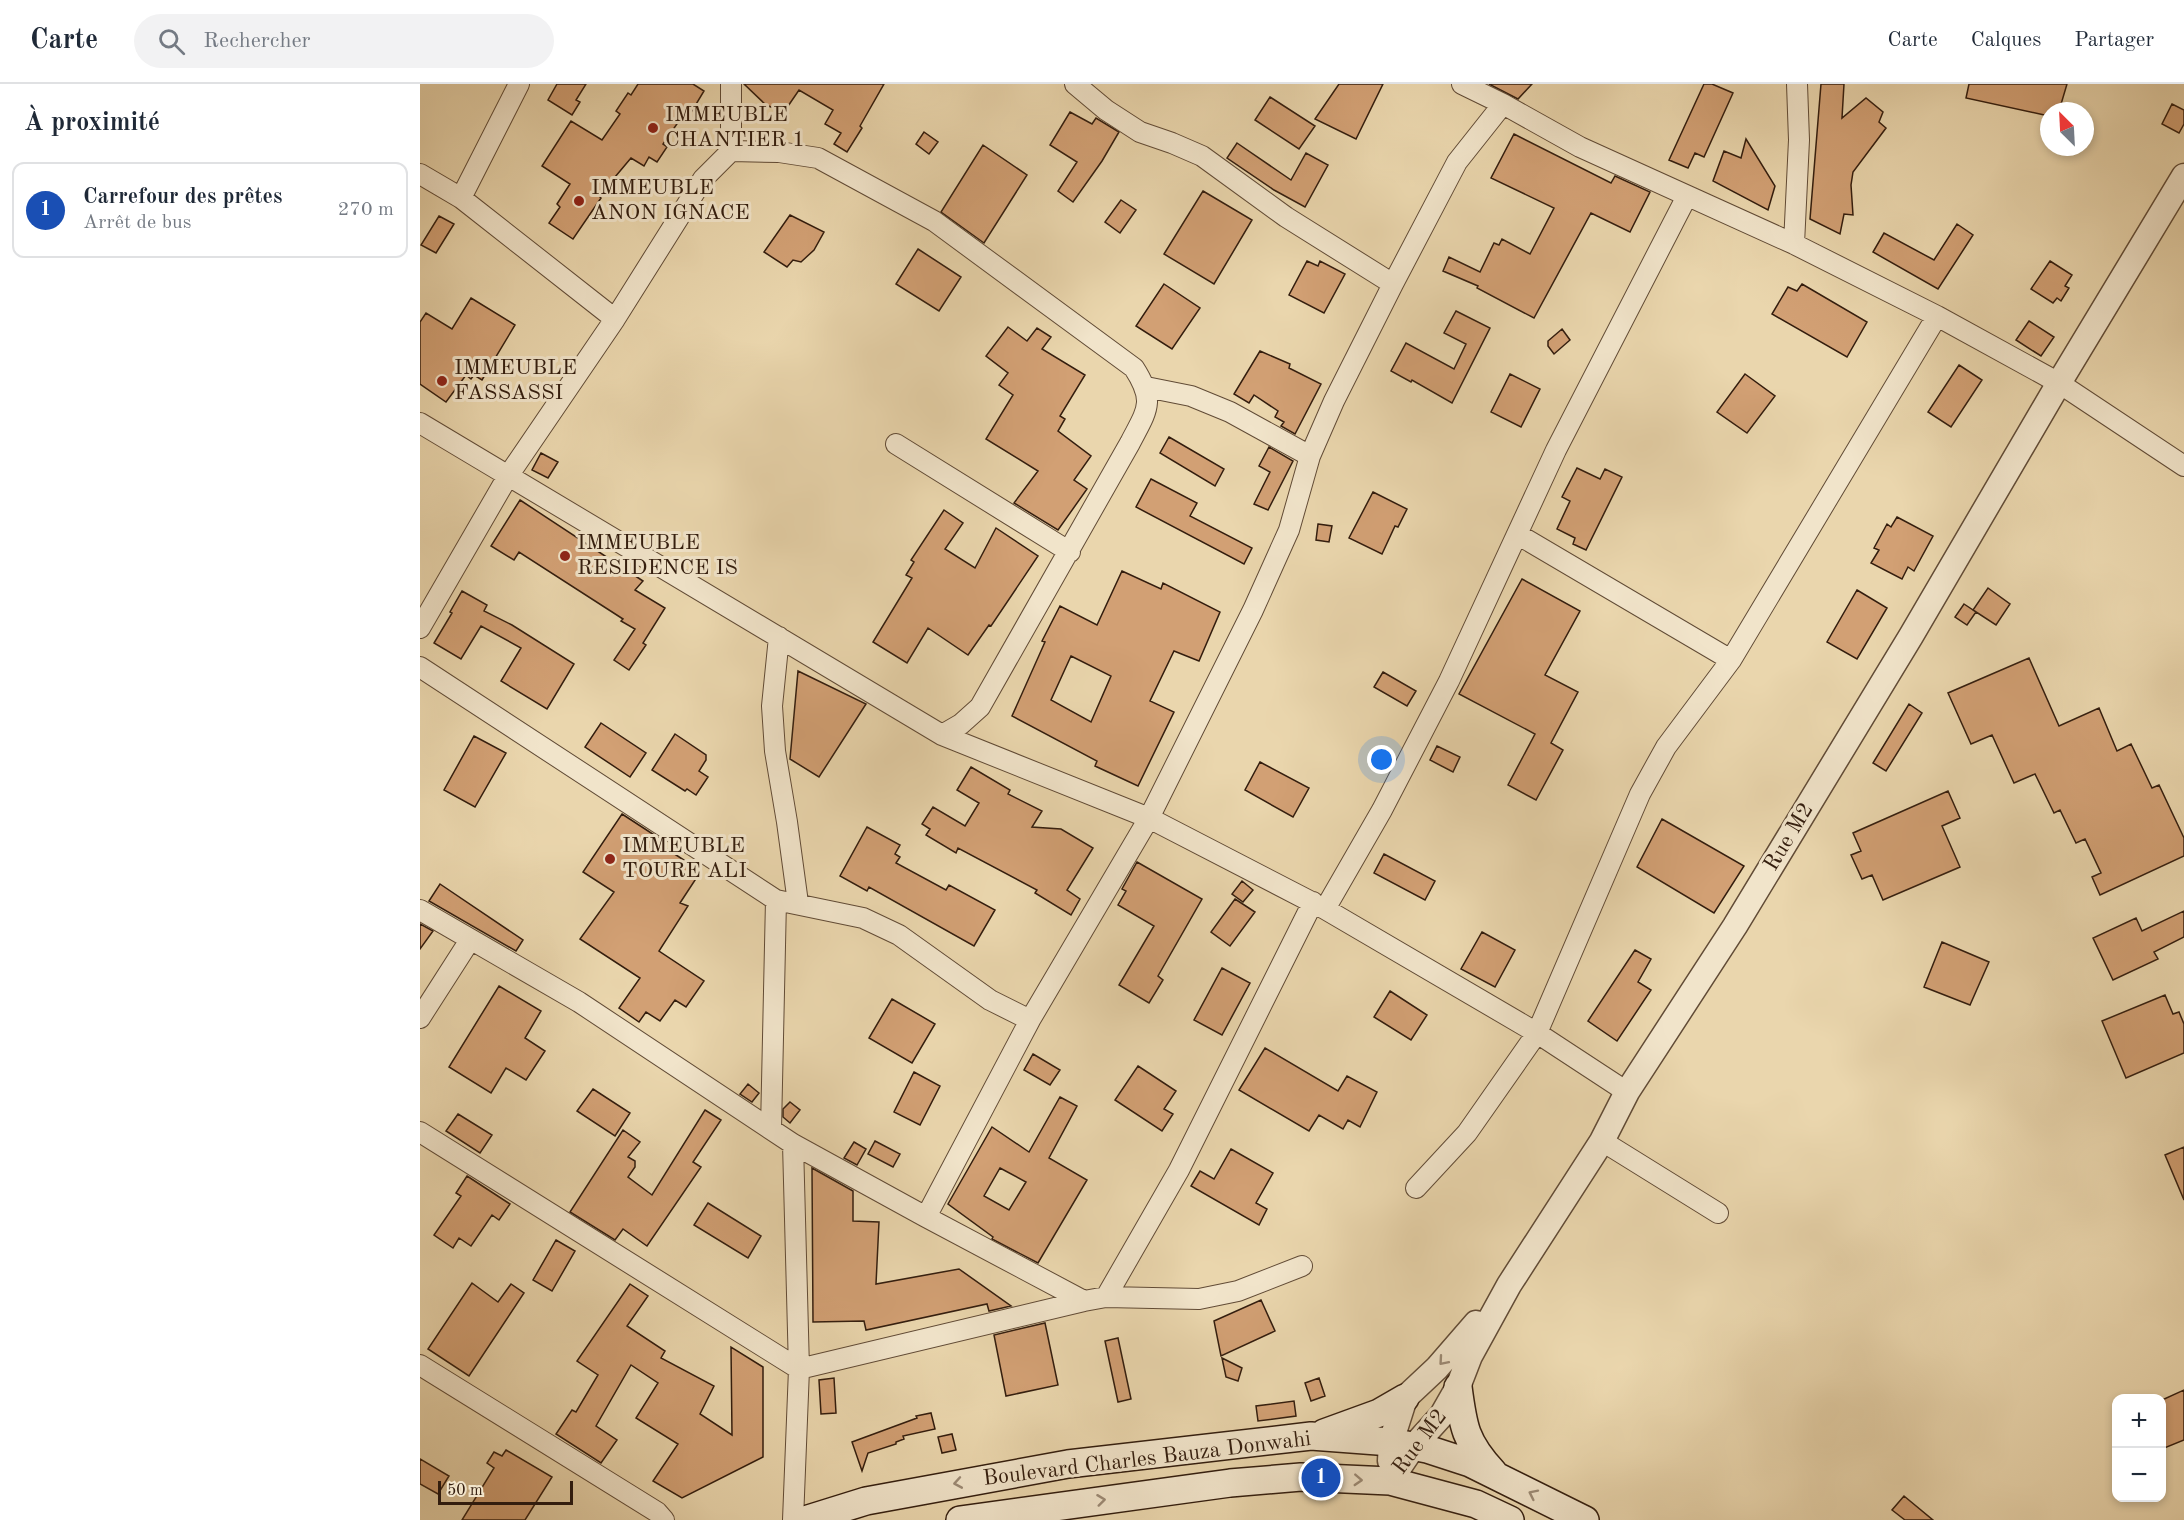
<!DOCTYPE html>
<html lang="fr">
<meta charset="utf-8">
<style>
body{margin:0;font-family:"Old Standard TT",serif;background:#f2f2f3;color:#1f2937}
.controls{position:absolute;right:18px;bottom:18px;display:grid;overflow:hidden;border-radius:12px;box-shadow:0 3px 9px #0003}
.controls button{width:54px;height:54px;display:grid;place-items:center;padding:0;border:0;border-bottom:2px solid #e0e1e3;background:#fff;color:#1f2937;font:30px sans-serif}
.compass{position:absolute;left:1620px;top:18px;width:54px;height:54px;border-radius:50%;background:#fff;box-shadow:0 3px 9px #0003;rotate:336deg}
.scale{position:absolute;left:18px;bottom:15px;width:135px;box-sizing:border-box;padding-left:6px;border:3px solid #331d0e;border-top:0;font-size:16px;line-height:21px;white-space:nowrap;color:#331d0e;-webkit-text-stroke:4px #f1e4ca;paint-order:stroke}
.you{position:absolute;left:962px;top:676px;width:21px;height:21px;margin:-15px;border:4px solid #fff;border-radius:50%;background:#1a73e8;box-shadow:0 0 0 9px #1a73e833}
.badge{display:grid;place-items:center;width:39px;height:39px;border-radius:50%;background:#8f2418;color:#fff;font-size:20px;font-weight:700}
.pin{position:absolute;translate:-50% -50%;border:3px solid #fff;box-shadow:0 2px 6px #0006}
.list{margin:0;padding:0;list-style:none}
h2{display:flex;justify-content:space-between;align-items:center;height:78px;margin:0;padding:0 24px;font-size:26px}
h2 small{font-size:20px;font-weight:400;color:#747a83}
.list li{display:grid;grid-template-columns:39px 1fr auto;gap:18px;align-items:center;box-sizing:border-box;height:96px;margin:0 12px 12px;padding:0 12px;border:2px solid #e0e1e3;border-radius:12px}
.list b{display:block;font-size:22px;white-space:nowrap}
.list p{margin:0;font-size:20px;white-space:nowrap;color:#747a83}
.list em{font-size:20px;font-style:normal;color:#747a83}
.icon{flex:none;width:33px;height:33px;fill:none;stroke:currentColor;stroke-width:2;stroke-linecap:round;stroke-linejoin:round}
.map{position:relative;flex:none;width:1764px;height:1436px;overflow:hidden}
header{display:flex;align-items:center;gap:36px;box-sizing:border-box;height:84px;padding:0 30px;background:#fff;border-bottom:2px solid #e0e1e3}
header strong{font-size:28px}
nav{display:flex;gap:33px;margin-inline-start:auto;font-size:21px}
.search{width:420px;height:54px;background:#f2f2f3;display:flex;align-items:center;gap:15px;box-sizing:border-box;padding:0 21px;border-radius:33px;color:#747a83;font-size:22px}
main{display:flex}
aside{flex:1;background:#fff}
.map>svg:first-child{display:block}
.building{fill:#d2a074;stroke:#331d0e;stroke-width:1.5;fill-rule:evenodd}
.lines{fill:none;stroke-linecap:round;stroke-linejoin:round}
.minor-casing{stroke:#614b36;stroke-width:22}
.tertiary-casing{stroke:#614b36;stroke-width:27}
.secondary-casing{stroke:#331d0e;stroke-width:30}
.minor{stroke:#f1e4ca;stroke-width:20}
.tertiary{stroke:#f1e4ca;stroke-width:24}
.secondary{stroke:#f1e4ca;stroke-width:27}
.oneway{stroke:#9c8a75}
.poi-dot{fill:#8f2418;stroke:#f1e4ca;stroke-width:2}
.labels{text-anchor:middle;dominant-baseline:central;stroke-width:6;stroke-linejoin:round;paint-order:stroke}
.poi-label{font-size:22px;fill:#331d0e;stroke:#f1e4ca;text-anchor:start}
.street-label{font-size:22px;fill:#331d0e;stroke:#f1e4ca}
</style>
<header>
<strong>Carte</strong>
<div class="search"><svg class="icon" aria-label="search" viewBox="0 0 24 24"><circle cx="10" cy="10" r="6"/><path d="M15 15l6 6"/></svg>Rechercher</div>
<nav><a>Carte</a><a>Calques</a><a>Partager</a></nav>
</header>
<main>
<aside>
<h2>À proximité<small></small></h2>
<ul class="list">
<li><span class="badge" style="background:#1a4fb4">1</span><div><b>Carrefour des prêtes</b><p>Arrêt de bus</p></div><em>270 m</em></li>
</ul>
</aside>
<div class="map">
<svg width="1764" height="1436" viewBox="0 0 1764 1436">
<rect width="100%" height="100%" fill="#ead6ad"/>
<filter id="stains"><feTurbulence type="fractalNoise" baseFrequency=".00333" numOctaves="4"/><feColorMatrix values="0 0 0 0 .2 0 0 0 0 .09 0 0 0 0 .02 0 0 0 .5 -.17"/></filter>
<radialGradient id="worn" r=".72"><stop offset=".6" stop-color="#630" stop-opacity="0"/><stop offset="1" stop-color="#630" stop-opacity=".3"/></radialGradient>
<!-- building -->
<path class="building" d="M 137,0 L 166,0 L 156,16 L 160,18 L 152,31 L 128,16 Z
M 218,0 L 273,0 L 284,7 L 266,37 L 261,34 L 243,60 L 247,63 L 237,78 L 229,73 L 224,82 L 211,74 L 179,112 L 181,114 L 153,155 L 129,139 L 140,123 L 137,120 L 150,100 L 122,82 L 151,37 L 182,56 L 200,30 L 196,27 L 208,9 L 211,11 Z
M 324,0 L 464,0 L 440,42 L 442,44 L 427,68 L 414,60 L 421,49 L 405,40 L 413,26 L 379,6 L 364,28 L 346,21 Z
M 919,0 L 963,0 L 936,55 L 895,35 Z
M 1069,0 L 1112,0 L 1098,15 Z
M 1284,0 L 1292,0 L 1313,9 L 1284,73 L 1275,69 L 1268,84 L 1249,76 Z
M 1401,0 L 1424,0 L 1422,34 L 1446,14 L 1463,28 L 1459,38 L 1466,44 L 1433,88 L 1431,101 L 1433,131 L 1424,130 L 1420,150 L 1390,135 Z
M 1549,0 L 1647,0 L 1639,27 L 1629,27 L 1629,32 L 1546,14 Z
M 850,13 L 895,42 L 879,65 L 835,36 Z
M 1752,20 L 1764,26 L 1764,40 L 1759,49 L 1742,40 Z
M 650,28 L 672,40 L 676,34 L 699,48 L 682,77 L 653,118 L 638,107 L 657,78 L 630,61 Z
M 504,48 L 518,58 L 509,70 L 496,60 Z
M 1094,50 L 1191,99 L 1195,92 L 1230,108 L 1210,148 L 1171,129 L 1114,234 L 1057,204 L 1058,202 L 1023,187 L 1029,173 L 1060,188 L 1074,159 L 1079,161 L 1082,155 L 1110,170 L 1134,124 L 1071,94 Z
M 1326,55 L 1355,102 L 1348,126 L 1293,97 L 1304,67 L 1321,74 Z
M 817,59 L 871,96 L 886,69 L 908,81 L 885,123 L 854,106 L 807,74 Z
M 563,61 L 607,91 L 564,159 L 521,128 Z
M 783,107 L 832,136 L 794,200 L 744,170 Z
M 701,116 L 716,126 L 700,149 L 685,138 Z
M 370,131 L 404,148 L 394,166 L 381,178 L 373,176 L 367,183 L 344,168 Z
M 19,132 L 34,140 L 16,169 L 1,161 Z
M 1537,140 L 1553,151 L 1518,205 L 1453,168 L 1464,149 L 1514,176 Z
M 498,165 L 541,193 L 519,227 L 476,200 Z
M 887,177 L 898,182 L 900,177 L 925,190 L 904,229 L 869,211 Z
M 1630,177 L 1652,191 L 1645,202 L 1649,204 L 1641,217 L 1637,214 L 1633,219 L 1611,205 Z
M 744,200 L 780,224 L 752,265 L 716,242 Z
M 1382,200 L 1447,238 L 1427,273 L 1352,230 L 1368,203 L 1377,207 Z
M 51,214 L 95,241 L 62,296 L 54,291 L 51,295 L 46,291 L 26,318 L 0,300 L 0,238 L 6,229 L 32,245 Z
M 1036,227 L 1070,244 L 1032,319 L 992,296 L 991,298 L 971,287 L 986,259 L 1034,285 L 1046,260 L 1024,249 Z
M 1609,237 L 1634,253 L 1621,272 L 1596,256 Z
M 588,243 L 607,257 L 617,244 L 631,253 L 622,265 L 665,291 L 640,332 L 645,335 L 638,347 L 671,372 L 654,396 L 667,405 L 638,446 L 594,419 L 618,387 L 566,355 L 593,311 L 579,301 L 588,289 L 566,272 Z
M 1142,245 L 1150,256 L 1134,270 L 1128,262 L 1128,257 Z
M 840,267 L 870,280 L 869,284 L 901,300 L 875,350 L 861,342 L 864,338 L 855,333 L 858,327 L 834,311 L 829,319 L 814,310 Z
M 1539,281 L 1562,296 L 1531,343 L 1508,328 Z
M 1090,290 L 1120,305 L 1101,343 L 1071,328 Z
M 1325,290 L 1355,312 L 1327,349 L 1297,328 Z
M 749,353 L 804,385 L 795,402 L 740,369 Z
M 849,363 L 873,377 L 848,426 L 834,420 L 850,388 L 839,382 Z
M 121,369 L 138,378 L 128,394 L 112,386 Z
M 1157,384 L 1180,395 L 1185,385 L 1202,393 L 1166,466 L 1153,460 L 1155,454 L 1137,445 L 1150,417 L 1142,413 Z
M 731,395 L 777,419 L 770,432 L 832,464 L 824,480 L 716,423 Z
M 953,408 L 987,425 L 978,443 L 975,442 L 962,470 L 929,454 Z
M 100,416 L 223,497 L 215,506 L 245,524 L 223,559 L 226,561 L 209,586 L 194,576 L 215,545 L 201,537 L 203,535 L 99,468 L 94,476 L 71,462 Z
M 524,426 L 543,439 L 525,465 L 555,484 L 576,444 L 618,472 L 571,542 L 569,541 L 548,571 L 508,544 L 487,579 L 453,558 L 492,494 L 486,491 L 494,478 L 491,476 Z
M 1477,433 L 1513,452 L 1494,487 L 1488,483 L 1482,495 L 1451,479 L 1459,466 L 1454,464 L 1467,440 L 1471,443 Z
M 898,440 L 912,442 L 909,458 L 896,456 Z
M 702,487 L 741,505 L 743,499 L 800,528 L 779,577 L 754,567 L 730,617 L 754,628 L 718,702 L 675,682 L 677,677 L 592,632 L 625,558 L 622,557 L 640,522 L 677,541 ZM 651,572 L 691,592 L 671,638 L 631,616 Z
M 1102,495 L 1160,527 L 1125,591 L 1158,608 L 1131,659 L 1143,666 L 1116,716 L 1088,701 L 1115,650 L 1039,610 Z
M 1568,504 L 1590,520 L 1576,541 L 1553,526 Z
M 1437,506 L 1467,524 L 1437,575 L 1407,558 Z
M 42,507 L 67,521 L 64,527 L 92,541 L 154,580 L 127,625 L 81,597 L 101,564 L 61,542 L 41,575 L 14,559 L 32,529 L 30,528 Z
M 1544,520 L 1556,528 L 1547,541 L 1535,533 Z
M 1609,574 L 1639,642 L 1679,624 L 1697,667 L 1711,660 L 1732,704 L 1739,701 L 1764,754 L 1764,772 L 1680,811 L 1672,793 L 1681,789 L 1665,755 L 1656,759 L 1640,726 L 1634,729 L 1615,690 L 1594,699 L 1572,651 L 1551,660 L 1528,609 Z
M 378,587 L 446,620 L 399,693 L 370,675 Z
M 963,588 L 996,607 L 987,622 L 954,603 Z
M 1489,620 L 1502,629 L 1466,687 L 1453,679 Z
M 181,639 L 226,669 L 210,693 L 165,663 Z
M 255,650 L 286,671 L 286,676 L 279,687 L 288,693 L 276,711 L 267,705 L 265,707 L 232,686 Z
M 54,652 L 86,669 L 55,723 L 24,706 Z
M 1017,662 L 1040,673 L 1033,688 L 1010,676 Z
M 840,678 L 889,704 L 873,733 L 825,706 Z
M 551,683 L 590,706 L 588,710 L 622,727 L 612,743 L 641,745 L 673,764 L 647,806 L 660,815 L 651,831 L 615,809 L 617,806 L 538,764 L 536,769 L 506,751 L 510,745 L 502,740 L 513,723 L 545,742 L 559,719 L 537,706 Z
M 1528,707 L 1540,734 L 1522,742 L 1540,783 L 1463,816 L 1452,791 L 1442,795 L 1431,771 L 1441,767 L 1433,749 Z
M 202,730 L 245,758 L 242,762 L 281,787 L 260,819 L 268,822 L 239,867 L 284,897 L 266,923 L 255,916 L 240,937 L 226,928 L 219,938 L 199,924 L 220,894 L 160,855 L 194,808 L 163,788 Z
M 1242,735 L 1324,782 L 1294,829 L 1217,783 Z
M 447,743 L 480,761 L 475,770 L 480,773 L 476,779 L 526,806 L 529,801 L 575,826 L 554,862 L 449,803 L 447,807 L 420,792 Z
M 964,770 L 1015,797 L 1005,816 L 954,789 Z
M 717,778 L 782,815 L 738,892 L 743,896 L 729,919 L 699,901 L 734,842 L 698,821 L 706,807 L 702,805 Z
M 822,797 L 833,806 L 823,818 L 812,810 Z
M 20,800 L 103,856 L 96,867 L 9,817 Z
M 815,815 L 835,828 L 810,862 L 791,848 Z
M 1764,827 L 1764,853 L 1734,868 L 1738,875 L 1693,896 L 1673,854 L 1716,834 L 1722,847 Z
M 0,840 L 13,847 L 0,865 Z
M 1062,848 L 1095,866 L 1075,903 L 1041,885 Z
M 1522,858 L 1569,878 L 1550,921 L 1504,903 Z
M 1215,866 L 1231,875 L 1218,898 L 1231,906 L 1197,957 L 1168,937 Z
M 802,884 L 830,899 L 802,951 L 774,936 Z
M 79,902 L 121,927 L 105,954 L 125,967 L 106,996 L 86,984 L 71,1009 L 29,983 Z
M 970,907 L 1007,931 L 991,956 L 954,933 Z
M 1745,911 L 1753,930 L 1759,928 L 1764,940 L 1764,969 L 1706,994 L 1682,937 Z
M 472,915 L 515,940 L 492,979 L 449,954 Z
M 845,964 L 918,1007 L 927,992 L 957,1008 L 940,1043 L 928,1036 L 923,1045 L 899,1031 L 889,1047 L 819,1006 Z
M 613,970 L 640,986 L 630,1001 L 604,986 Z
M 718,982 L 756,1007 L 744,1025 L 753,1030 L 742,1047 L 695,1016 Z
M 494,988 L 520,1002 L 500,1041 L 474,1028 Z
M 328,1000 L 339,1009 L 332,1018 L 320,1010 Z
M 173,1005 L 210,1029 L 195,1052 L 157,1027 Z
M 640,1013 L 657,1022 L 629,1074 L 667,1096 L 618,1179 L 572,1155 L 573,1153 L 528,1120 L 572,1043 L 609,1068 ZM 580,1084 L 606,1098 L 589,1126 L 564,1112 Z
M 370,1018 L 380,1026 L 370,1039 L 363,1033 L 363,1025 Z
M 285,1026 L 301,1036 L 273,1078 L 281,1083 L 227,1162 L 203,1145 L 195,1156 L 150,1128 L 203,1046 L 220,1058 L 208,1073 L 215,1077 L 215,1083 L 208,1093 L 232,1111 Z
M 38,1030 L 72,1051 L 60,1069 L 26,1047 Z
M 455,1057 L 480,1070 L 473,1083 L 448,1070 Z
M 434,1058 L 446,1065 L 437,1081 L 424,1074 Z
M 1764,1063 L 1764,1116 L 1745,1071 Z
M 811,1065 L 853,1089 L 836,1119 L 847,1125 L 839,1141 L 771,1102 L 780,1087 L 794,1095 Z
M 392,1084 L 433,1107 L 433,1137 L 459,1138 L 456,1200 L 539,1185 L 591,1222 L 569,1227 L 567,1220 L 446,1246 L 444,1237 L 393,1238 Z
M 47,1092 L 90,1120 L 79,1136 L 72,1131 L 51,1162 L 39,1154 L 33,1164 L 14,1151 L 41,1112 L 36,1109 Z
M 288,1119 L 341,1152 L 328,1174 L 274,1141 Z
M 136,1156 L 155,1167 L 132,1207 L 113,1196 Z
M 52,1199 L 78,1218 L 91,1200 L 104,1209 L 49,1292 L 8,1265 Z
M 210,1200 L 228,1212 L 207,1242 L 245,1267 L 241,1274 L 294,1302 L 280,1330 L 312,1351 L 311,1263 L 343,1283 L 343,1373 L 262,1414 L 233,1397 L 258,1360 L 216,1334 L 238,1299 L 211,1281 L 176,1342 L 197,1356 L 181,1379 L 136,1350 L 152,1326 L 156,1328 L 178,1291 L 157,1277 Z
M 841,1216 L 855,1247 L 801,1272 L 794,1237 Z
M 625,1239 L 638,1301 L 586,1312 L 574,1251 Z
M 698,1254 L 711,1315 L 698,1318 L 685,1257 Z
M 802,1274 L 822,1284 L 818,1297 L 806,1293 Z
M 414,1294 L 416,1329 L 401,1330 L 399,1296 Z
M 899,1294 L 905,1312 L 891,1317 L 885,1299 Z
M 1764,1306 L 1764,1356 L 1742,1365 L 1742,1316 Z
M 874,1317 L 876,1332 L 838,1337 L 836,1322 Z
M 511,1329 L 515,1345 L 483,1352 L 484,1355 L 476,1358 L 476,1360 L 448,1369 L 442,1387 L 432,1358 L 497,1334 L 496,1332 Z
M 532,1350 L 536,1366 L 522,1369 L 518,1353 Z
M 86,1366 L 132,1393 L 105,1436 L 42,1436 L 74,1384 L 67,1379 L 74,1368 L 82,1372 Z
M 0,1375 L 29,1392 L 18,1410 L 0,1400 Z
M 1484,1412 L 1513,1436 L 1485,1436 L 1472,1426 Z"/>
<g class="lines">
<defs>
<path id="minor" d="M 311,0 L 311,67
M 655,0 L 686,26 L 720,48 L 752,59 L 782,72 L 866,133 L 973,200
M 1042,0 L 1083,20 L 1160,63 L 1374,160 L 1517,232 L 1639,299 L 1764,382
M 0,90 L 41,114 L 195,235
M 41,114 L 99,0
M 1374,160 L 1379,56 L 1377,0
M 726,303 L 771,312 L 810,328 L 890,372
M 0,339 L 522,651 L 729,734 L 905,825 L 1117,949 L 1207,1008
M 476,360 L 650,468
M 1097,450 L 1311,576
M 0,544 L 88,392 L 195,235 L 283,95 L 311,67 L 359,68 L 398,74 L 514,137 L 714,284 C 736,318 727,326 710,359 L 560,623 L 541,640 L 522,651
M 359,553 L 352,622 L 355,667 L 367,738 L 378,819
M 0,583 L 356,816 L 443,834 L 479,851 L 570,916 L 610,936
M 905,825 L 962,726 L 1029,597 L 1136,366 L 1267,112
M 0,826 L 159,918 L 373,1060 L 506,1133 L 664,1217
M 0,934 L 50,856
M 351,1045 L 356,816
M 0,1048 L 379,1285 L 664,1217 L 686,1213 L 779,1215 L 818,1207 L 882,1182
M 1182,1057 L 1298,1129
M 373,1060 L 379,1285 L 373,1436
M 996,1104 L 1047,1049 L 1117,949 L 1220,710 L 1246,663 L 1311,576 L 1517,232
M 506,1133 L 610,936 L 729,734 L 833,526 L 869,446 L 890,372 L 914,317 L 973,200 L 1037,78 L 1083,20
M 686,1213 L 759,1086 L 893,818
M 0,1281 L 237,1428 L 244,1436"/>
<path id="tertiary" d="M 970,1377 L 971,1358 L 985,1314 L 1017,1284 L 1056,1239
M 970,1397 L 993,1363 L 1022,1331 L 1038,1303 L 1050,1272 L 1089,1201 L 1182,1057 L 1207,1008 L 1315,842 L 1491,552 L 1639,299 L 1764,92"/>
<path id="secondary" d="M 1038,1303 C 1043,1342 1045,1358 1073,1388
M 904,1349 L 959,1329 L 985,1314
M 385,1436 L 446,1417 L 648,1380 L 891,1352 L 971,1358 L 1007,1365 L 1050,1379 L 1165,1436
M 540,1436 L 810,1399 L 881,1393 L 970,1397 L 1056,1420 L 1090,1436"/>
</defs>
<!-- minor casing -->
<use href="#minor" class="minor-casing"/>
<!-- tertiary casing -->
<use href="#tertiary" class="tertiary-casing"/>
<!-- secondary casing -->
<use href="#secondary" class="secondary-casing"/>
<!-- minor -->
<use href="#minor" class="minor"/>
<!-- tertiary -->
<use href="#tertiary" class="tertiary"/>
<!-- secondary -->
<use href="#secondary" class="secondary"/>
</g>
<!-- one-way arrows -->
<defs><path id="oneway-chevron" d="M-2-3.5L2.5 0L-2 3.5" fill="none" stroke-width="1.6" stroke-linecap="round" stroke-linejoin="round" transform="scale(1.5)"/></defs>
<g class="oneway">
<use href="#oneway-chevron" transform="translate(1023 1277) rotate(131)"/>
<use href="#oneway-chevron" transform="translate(938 1396) rotate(3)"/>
<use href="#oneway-chevron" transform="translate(538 1399) rotate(170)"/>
<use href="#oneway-chevron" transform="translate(1113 1410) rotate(-154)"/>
<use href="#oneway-chevron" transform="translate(681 1416) rotate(-7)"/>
</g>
<!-- markers -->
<g class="poi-dot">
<circle cx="233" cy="44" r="6"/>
<circle cx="159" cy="117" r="6"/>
<circle cx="22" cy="297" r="6"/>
<circle cx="145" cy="472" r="6"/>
<circle cx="190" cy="775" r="6"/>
</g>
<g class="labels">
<!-- poi labels -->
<g class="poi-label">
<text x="245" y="31">IMMEUBLE<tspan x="245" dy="25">CHANTIER 1</tspan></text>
<text x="171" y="104">IMMEUBLE<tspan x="171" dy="25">ANON IGNACE</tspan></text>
<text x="34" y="284">IMMEUBLE<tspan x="34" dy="25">FASSASSI</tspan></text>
<text x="157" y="459">IMMEUBLE<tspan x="157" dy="25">RESIDENCE IS</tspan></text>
<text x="202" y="762">IMMEUBLE<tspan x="202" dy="25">TOURE ALI</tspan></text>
</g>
<!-- street labels -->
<g class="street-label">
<text transform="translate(1369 753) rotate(-59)">Rue M2</text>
<text transform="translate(1000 1358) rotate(-53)">Rue M2</text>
<text transform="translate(727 1375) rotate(-7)">Boulevard Charles Bauza Donwahi</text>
</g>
</g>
<rect width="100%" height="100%" filter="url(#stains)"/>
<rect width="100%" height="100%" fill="url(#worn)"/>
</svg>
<div class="controls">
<button>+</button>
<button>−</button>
</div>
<svg class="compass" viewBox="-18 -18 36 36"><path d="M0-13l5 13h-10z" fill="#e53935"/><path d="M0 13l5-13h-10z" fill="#747a83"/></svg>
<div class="scale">50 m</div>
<div class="you"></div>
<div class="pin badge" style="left:901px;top:1394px;background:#1a4fb4">1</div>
</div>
</main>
